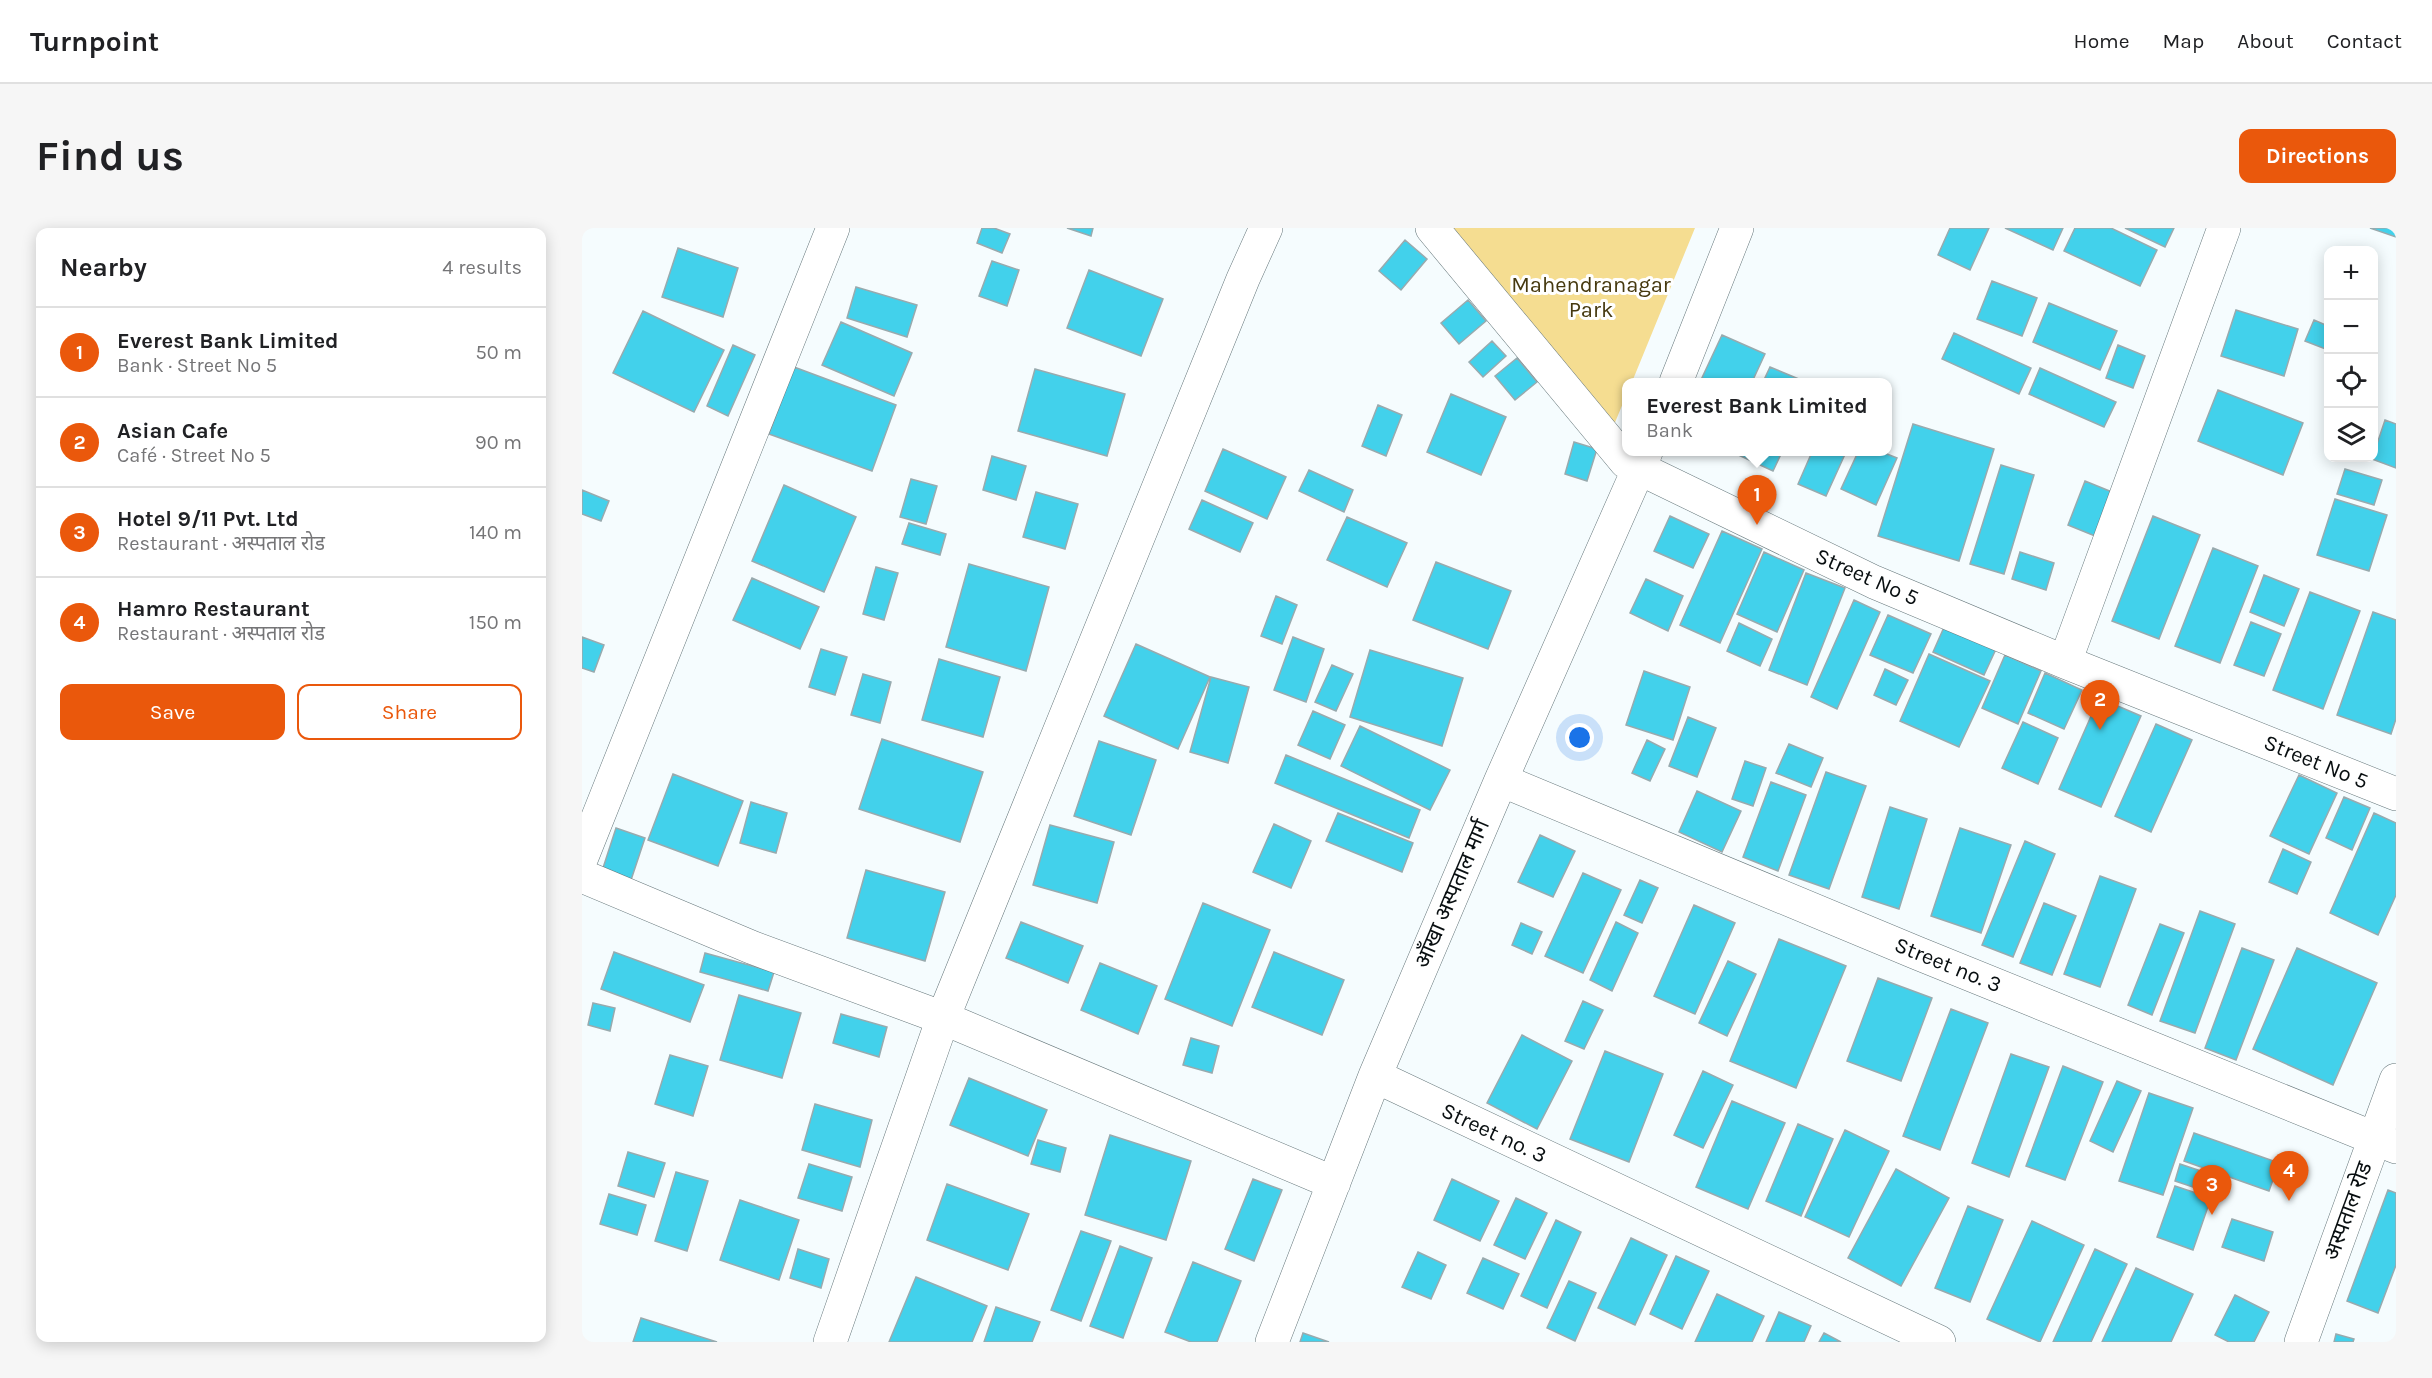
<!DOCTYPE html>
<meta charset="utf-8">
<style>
body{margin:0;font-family:Karla,"Noto Sans Devanagari",sans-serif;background:#f6f6f6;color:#202124}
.controls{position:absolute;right:18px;top:18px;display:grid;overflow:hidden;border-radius:12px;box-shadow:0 3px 15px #0003}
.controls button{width:54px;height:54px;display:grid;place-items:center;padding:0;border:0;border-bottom:2px solid #e0e0e0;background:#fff;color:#202124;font:30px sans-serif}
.you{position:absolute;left:998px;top:510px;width:21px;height:21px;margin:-15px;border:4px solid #fff;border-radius:50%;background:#1a73e8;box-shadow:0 0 0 9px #1a73e833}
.badge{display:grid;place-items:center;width:39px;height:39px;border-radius:50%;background:#ea580c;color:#fff;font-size:20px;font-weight:700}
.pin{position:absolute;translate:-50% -50px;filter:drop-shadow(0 2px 3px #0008)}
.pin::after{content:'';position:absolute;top:32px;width:21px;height:18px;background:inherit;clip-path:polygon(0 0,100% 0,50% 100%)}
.popup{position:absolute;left:1040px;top:150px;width:270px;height:78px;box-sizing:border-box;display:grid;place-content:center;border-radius:12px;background:#fff;filter:drop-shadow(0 2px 4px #0005);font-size:20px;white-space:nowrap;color:#757577}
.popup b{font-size:22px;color:#202124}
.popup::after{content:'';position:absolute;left:50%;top:100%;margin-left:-12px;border:12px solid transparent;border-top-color:#fff}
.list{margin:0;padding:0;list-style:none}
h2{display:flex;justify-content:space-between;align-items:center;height:78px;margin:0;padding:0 24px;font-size:26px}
h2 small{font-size:20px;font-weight:400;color:#757577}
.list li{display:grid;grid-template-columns:39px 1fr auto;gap:18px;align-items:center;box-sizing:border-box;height:90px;padding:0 24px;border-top:2px solid #e0e0e0}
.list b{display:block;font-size:22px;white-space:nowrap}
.list p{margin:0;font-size:20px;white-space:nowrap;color:#757577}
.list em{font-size:20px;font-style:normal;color:#757577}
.actions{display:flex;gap:12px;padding:18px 24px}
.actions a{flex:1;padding:14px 0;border:2px solid #ea580c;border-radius:12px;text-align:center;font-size:21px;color:#ea580c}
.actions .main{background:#ea580c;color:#fff}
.icon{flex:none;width:33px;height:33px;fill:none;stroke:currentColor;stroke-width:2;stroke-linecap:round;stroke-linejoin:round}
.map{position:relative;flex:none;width:1814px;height:1114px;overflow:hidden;border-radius:12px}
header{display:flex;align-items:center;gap:36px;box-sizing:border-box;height:84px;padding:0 30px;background:#fff;border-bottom:2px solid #e0e0e0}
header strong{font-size:28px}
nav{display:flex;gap:33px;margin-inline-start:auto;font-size:21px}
.intro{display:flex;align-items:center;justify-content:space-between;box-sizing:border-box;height:144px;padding:0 36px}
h1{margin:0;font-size:42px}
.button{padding:15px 27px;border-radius:12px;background:#ea580c;color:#fff;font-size:21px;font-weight:700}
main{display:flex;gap:36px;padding:0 36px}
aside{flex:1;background:#fff;border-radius:12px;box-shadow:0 3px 15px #0003}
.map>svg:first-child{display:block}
.green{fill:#f5dd91}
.building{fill:#42d1eb;stroke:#98aaae;stroke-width:1.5}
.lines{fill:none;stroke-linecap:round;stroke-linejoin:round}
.minor-casing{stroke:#67787c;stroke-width:34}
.minor{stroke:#fff;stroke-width:33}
.labels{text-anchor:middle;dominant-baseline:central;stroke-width:6;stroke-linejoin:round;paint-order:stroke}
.park-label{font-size:22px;fill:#46390f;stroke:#fff}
.street-label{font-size:22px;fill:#080e10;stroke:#fff}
</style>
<header>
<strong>Turnpoint</strong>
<nav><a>Home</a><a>Map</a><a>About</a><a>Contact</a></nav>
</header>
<div class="intro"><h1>Find us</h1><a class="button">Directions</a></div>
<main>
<aside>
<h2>Nearby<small>4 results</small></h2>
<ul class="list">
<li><span class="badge">1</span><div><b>Everest Bank Limited</b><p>Bank · Street No 5</p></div><em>50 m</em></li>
<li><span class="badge">2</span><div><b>Asian Cafe</b><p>Café · Street No 5</p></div><em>90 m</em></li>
<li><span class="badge">3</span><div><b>Hotel 9/11 Pvt. Ltd</b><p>Restaurant · अस्पताल रोड</p></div><em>140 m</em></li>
<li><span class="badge">4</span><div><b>Hamro Restaurant</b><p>Restaurant · अस्पताल रोड</p></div><em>150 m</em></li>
</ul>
<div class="actions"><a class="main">Save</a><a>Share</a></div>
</aside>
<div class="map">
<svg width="1814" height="1114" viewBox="0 0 1814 1114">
<rect width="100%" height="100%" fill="#f5fcfe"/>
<!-- green -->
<path class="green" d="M 863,0 L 1113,0 L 1050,154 L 1044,154 L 1044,168 L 1029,204 Z"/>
<!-- building -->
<path class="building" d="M 400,0 L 412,0 L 428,6 L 420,25 L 395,15 Z
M 485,0 L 511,0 L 509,8 Z
M 1368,0 L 1407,0 L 1388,42 L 1356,27 Z
M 1423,0 L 1481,0 L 1471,22 Z
M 1493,0 L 1529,0 L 1575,22 L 1558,58 L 1482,23 Z
M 1543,0 L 1592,0 L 1583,19 Z
M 1788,0 L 1814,0 L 1814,9 Z
M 823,12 L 845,31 L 819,62 L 797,43 Z
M 96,20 L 156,40 L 141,89 L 80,69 Z
M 410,33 L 437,42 L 425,78 L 397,68 Z
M 507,42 L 581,71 L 559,128 L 485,100 Z
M 1410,53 L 1455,70 L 1440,108 L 1395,91 Z
M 274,59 L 335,77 L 325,109 L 265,90 Z
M 886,72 L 904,93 L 877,116 L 859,95 Z
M 1467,75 L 1535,103 L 1518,142 L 1451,114 Z
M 1654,82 L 1716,101 L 1702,148 L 1639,128 Z
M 61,83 L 142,122 L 112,184 L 31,145 Z
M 1732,92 L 1746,98 L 1746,122 L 1723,113 Z
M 259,94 L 330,125 L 312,168 L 240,137 Z
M 1372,105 L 1449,140 L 1437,166 L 1360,131 Z
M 1140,107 L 1183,126 L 1170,154 L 1118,154 Z
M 910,113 L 924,128 L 901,149 L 887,134 Z
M 151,117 L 173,127 L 146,188 L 125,178 Z
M 1536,117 L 1563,128 L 1551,160 L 1524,150 Z
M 935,130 L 955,154 L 933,172 L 913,148 Z
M 212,139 L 314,177 L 290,243 L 187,206 Z
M 1188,139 L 1224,154 L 1181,154 Z
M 1458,140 L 1534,174 L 1522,199 L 1447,166 Z
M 453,141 L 543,166 L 525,228 L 436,203 Z
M 1636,162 L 1721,195 L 1701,247 L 1616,213 Z
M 869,166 L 924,189 L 899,247 L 845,224 Z
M 796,177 L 820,187 L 804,228 L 780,218 Z
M 1803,192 L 1814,196 L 1814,240 L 1790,231 Z
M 1331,196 L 1412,221 L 1377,333 L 1296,308 Z
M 992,214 L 1015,221 L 1005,253 L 983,246 Z
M 641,221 L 704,249 L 685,291 L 623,263 Z
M 1150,224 L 1200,224 L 1191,243 Z
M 1230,224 L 1264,224 L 1244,268 L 1216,256 Z
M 1276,224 L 1300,224 L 1315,230 L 1294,277 L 1259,261 Z
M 410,228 L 444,238 L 434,272 L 401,262 Z
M 1419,237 L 1452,247 L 1422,346 L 1388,336 Z
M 1763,241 L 1800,252 L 1792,277 L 1755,266 Z
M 727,242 L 771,262 L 762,284 L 717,263 Z
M 329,251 L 355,258 L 344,296 L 318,289 Z
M 1503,253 L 1530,264 L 1513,308 L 1486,297 Z
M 202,257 L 274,289 L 242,364 L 170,333 Z
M 0,262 L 27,273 L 19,293 L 0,286 Z
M 454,264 L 496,276 L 483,321 L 441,309 Z
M 1753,271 L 1805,287 L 1787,343 L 1735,327 Z
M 620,272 L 671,295 L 658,324 L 607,301 Z
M 1088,288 L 1127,306 L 1111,340 L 1072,323 Z
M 1571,288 L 1618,307 L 1577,411 L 1530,393 Z
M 765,289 L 825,315 L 805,359 L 745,332 Z
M 327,295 L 364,306 L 358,327 L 320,316 Z
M 1140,303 L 1180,321 L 1138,415 L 1098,397 Z
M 1631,320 L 1676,338 L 1638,435 L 1593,418 Z
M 1182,324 L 1222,342 L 1195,404 L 1155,386 Z
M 1438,324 L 1472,335 L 1464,362 L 1430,351 Z
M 854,334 L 929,363 L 906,421 L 831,392 Z
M 387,336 L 467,359 L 444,443 L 364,419 Z
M 294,339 L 316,345 L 302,392 L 281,386 Z
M 1224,345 L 1263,360 L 1225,457 L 1187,442 Z
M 1682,347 L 1717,361 L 1702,398 L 1668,384 Z
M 170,350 L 237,379 L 218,421 L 151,392 Z
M 1064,351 L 1101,368 L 1086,403 L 1048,385 Z
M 1728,364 L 1778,383 L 1741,481 L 1691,462 Z
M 694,368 L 715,377 L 700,416 L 679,408 Z
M 1272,372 L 1298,384 L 1255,481 L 1229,469 Z
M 1791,384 L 1814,392 L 1814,491 L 1809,506 L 1755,487 Z
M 1306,387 L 1349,406 L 1331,445 L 1288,427 Z
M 1669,394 L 1699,406 L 1682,448 L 1652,437 Z
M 1157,395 L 1190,411 L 1178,438 L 1145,423 Z
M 1363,397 L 1415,419 L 1402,447 L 1351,424 Z
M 0,409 L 22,417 L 12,444 L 0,440 Z
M 711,409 L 742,421 L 724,474 L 692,462 Z
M 554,416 L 628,449 L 596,521 L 522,488 Z
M 239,421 L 265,429 L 253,467 L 227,459 Z
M 788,422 L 881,450 L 860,518 L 768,489 Z
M 1347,426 L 1408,453 L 1377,519 L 1318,493 Z
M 1423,427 L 1459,443 L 1436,496 L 1400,480 Z
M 357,431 L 418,449 L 401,509 L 340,492 Z
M 750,437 L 771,446 L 754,483 L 733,474 Z
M 1303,441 L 1326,452 L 1314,477 L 1292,467 Z
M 1062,443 L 1108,459 L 1091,512 L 1044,497 Z
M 1463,445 L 1500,462 L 1482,501 L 1446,485 Z
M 281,446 L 309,454 L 298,495 L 269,487 Z
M 629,449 L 667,459 L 646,535 L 608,524 Z
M 1517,470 L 1559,488 L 1519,579 L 1477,561 Z
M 731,483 L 763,497 L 748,531 L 716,517 Z
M 1106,489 L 1134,500 L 1115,549 L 1087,538 Z
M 1441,494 L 1476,510 L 1456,556 L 1420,540 Z
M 1574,496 L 1610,512 L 1569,604 L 1533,588 Z
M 778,498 L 868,542 L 848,582 L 759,538 Z
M 300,511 L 401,544 L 378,614 L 277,581 Z
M 1065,512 L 1083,521 L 1068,553 L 1050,545 Z
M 517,513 L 574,532 L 549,607 L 492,588 Z
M 1207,516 L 1241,530 L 1229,559 L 1194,545 Z
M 704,527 L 838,582 L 827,610 L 693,555 Z
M 1163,533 L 1184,540 L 1171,578 L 1150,571 Z
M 1244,544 L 1284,558 L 1247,661 L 1207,647 Z
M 91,546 L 161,573 L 136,638 L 66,612 Z
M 1717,547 L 1755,565 L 1727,626 L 1688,608 Z
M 1189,554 L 1224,567 L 1196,643 L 1161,629 Z
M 1115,563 L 1159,583 L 1140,624 L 1097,604 Z
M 1762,569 L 1788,580 L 1770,622 L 1744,610 Z
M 169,574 L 205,585 L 194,625 L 158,615 Z
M 1308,579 L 1345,591 L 1317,681 L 1280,669 Z
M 756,585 L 831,615 L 820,644 L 744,613 Z
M 1792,585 L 1814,595 L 1814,667 L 1796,707 L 1748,685 Z
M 692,596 L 729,613 L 709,660 L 671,644 Z
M 468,597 L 532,614 L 515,675 L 451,657 Z
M 34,600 L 63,610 L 49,652 L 20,643 Z
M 1378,600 L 1429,617 L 1399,705 L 1349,688 Z
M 958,607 L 993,623 L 971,669 L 936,654 Z
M 1443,613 L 1473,626 L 1431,729 L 1400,717 Z
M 1701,621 L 1729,634 L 1715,666 L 1687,654 Z
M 284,642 L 363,664 L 343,733 L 265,710 Z
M 1001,645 L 1039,662 L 1001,745 L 963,728 Z
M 1518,648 L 1554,661 L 1518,759 L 1482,746 Z
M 1058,652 L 1076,660 L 1060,695 L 1042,687 Z
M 621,675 L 688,702 L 650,798 L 583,771 Z
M 1462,675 L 1494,688 L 1470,747 L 1438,735 Z
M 1112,677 L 1153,695 L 1113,786 L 1072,768 Z
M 1618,683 L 1653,696 L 1613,805 L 1578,793 Z
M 439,694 L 501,718 L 486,755 L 424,730 Z
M 1034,694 L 1056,705 L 1030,763 L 1008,752 Z
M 939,695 L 960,704 L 950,726 L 930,717 Z
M 1578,696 L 1602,705 L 1570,787 L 1546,777 Z
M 1197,711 L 1264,738 L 1214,860 L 1148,833 Z
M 1660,720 L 1692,732 L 1654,832 L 1623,820 Z
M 1715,720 L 1795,755 L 1751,857 L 1671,821 Z
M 32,724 L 122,757 L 108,794 L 19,761 Z
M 692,724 L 762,752 L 740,807 L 670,779 Z
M 123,725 L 192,744 L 186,763 L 118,744 Z
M 1146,733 L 1174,746 L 1145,808 L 1117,795 Z
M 518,735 L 575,758 L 556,806 L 499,782 Z
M 1296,750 L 1350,770 L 1319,853 L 1265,833 Z
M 157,767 L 219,785 L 200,850 L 138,832 Z
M 1001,773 L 1021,782 L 1002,821 L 983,813 Z
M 11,775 L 33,780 L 28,803 L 6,797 Z
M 1369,781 L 1406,795 L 1358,922 L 1321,908 Z
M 259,786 L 305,799 L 297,829 L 251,815 Z
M 940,807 L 990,833 L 955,901 L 905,875 Z
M 609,810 L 637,818 L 630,845 L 601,837 Z
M 1023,823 L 1081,846 L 1047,934 L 988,911 Z
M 1429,826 L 1467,839 L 1427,949 L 1390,935 Z
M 88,827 L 126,838 L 111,888 L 73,876 Z
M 1481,838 L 1521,854 L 1483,952 L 1444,938 Z
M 1121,843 L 1151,857 L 1121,920 L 1092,907 Z
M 387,850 L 465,882 L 446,928 L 368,897 Z
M 1535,853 L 1559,863 L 1531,924 L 1508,913 Z
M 1567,865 L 1611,880 L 1581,967 L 1537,953 Z
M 1150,873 L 1203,895 L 1166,981 L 1114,959 Z
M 233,876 L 290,892 L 278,939 L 220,922 Z
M 1216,896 L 1251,911 L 1219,988 L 1184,973 Z
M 1263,902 L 1307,923 L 1267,1009 L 1223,989 Z
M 1612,905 L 1697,935 L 1687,963 L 1602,933 Z
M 528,907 L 609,933 L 584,1012 L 503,987 Z
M 456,912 L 484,920 L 478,944 L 449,936 Z
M 46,924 L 83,935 L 72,969 L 36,958 Z
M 227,936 L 270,949 L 260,983 L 216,970 Z
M 1598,936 L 1619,943 L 1614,960 L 1593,953 Z
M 1314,941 L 1367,970 L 1319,1058 L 1266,1030 Z
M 94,944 L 126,953 L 105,1023 L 73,1013 Z
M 671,951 L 700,962 L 672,1033 L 643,1021 Z
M 870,951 L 917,973 L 898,1013 L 852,992 Z
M 365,956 L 447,986 L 426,1042 L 345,1012 Z
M 1593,958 L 1629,970 L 1611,1022 L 1575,1009 Z
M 1806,962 L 1814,965 L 1814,1037 L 1796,1085 L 1765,1073 Z
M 27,966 L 64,977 L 55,1007 L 18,996 Z
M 934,970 L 965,985 L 943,1031 L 912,1017 Z
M 158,972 L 217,992 L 197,1052 L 138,1032 Z
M 1386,978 L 1421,992 L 1388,1074 L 1353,1060 Z
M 1650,991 L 1691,1004 L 1682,1033 L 1640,1019 Z
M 974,992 L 999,1004 L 965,1080 L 939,1068 Z
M 1450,993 L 1502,1017 L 1458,1114 L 1405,1091 Z
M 499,1003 L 529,1013 L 499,1093 L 469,1082 Z
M 1049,1010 L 1085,1027 L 1053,1097 L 1016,1080 Z
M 538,1018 L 570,1030 L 541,1110 L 508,1098 Z
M 216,1021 L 247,1031 L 239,1060 L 208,1050 Z
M 1513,1021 L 1545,1036 L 1509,1114 L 1471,1114 Z
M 836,1024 L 864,1037 L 849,1071 L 820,1059 Z
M 1094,1028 L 1127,1043 L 1100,1101 L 1068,1086 Z
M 901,1030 L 937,1046 L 921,1081 L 885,1065 Z
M 611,1034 L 659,1053 L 635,1114 L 609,1114 L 583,1104 Z
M 1554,1040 L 1611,1066 L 1589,1114 L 1520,1114 Z
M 334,1049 L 405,1078 L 390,1114 L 307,1114 Z
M 987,1053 L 1014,1065 L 993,1113 L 965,1100 Z
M 1135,1066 L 1182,1088 L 1170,1114 L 1113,1114 Z
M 1653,1067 L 1687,1084 L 1672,1114 L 1647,1114 L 1633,1107 Z
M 414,1079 L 458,1094 L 450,1114 L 402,1114 Z
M 1197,1084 L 1229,1098 L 1222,1114 L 1184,1114 Z
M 59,1090 L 135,1114 L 51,1114 Z
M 721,1105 L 747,1114 L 718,1114 Z
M 1242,1105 L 1259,1114 L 1237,1114 Z
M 1754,1106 L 1772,1111 L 1771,1114 L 1752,1114 Z"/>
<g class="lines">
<defs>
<path id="minor" d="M 850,0 L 1044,234 L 1292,354 L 1483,434 L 1814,566
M 1094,154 L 1155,0
M 1483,434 L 1642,0
M 919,552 L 1335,725 L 1814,919
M 0,629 L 251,0
M 0,648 L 169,719 L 361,790 L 752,955
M 793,848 L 1357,1114
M 248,1114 L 361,790 L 661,51 L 684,0
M 690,1114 L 793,848 L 919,552 L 1064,224
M 1719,1114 L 1814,852"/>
</defs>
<!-- minor casing -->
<use href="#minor" class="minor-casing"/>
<!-- minor -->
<use href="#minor" class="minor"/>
</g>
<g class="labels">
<!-- park labels -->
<g class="park-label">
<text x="1009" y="57">Mahendranagar<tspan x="1009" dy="25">Park</tspan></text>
</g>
<!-- street labels -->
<g class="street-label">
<text transform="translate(1285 349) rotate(24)">Street No 5</text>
<text transform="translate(1734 534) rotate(22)">Street No 5</text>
<text transform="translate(870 666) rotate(-67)">आँखा अस्पताल मार्ग</text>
<text transform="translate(1366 737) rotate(22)">Street no. 3</text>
<text transform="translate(912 905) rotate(25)">Street no. 3</text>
<text transform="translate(1766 983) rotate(-70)">अस्पताल रोड</text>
</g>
</g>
</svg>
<div class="controls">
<button>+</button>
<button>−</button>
<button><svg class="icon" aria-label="locate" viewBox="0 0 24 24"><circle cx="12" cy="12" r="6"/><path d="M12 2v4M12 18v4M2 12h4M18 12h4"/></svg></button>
<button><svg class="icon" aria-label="layers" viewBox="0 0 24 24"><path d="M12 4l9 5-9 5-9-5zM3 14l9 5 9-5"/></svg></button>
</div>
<div class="you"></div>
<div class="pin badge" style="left:1175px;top:297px">1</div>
<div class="popup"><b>Everest Bank Limited</b>Bank</div>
<div class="pin badge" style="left:1518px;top:502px">2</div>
<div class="pin badge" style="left:1630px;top:987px">3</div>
<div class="pin badge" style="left:1707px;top:973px">4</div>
</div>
</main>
